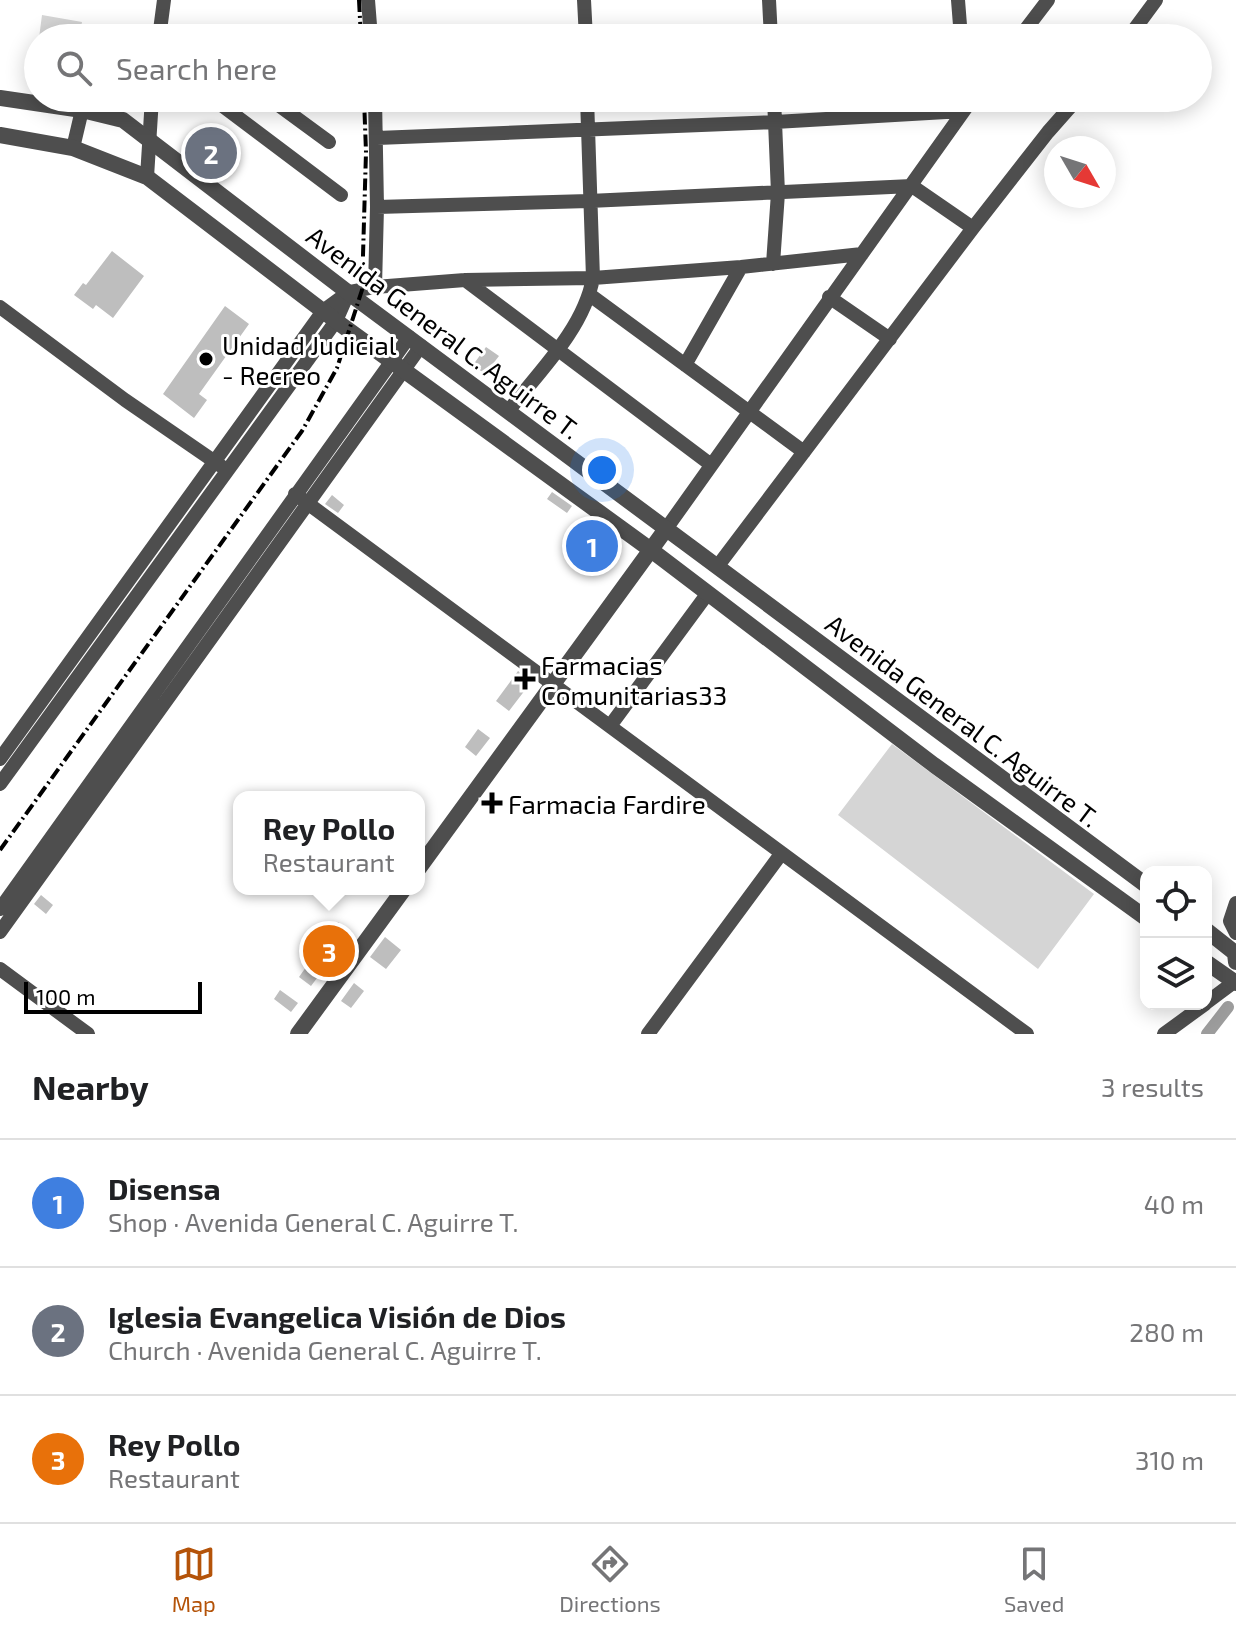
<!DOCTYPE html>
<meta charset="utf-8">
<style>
body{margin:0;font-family:"Exo 2",sans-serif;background:#f2f2f2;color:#202124}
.controls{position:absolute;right:24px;bottom:24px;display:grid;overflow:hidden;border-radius:16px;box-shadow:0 4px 20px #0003}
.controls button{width:72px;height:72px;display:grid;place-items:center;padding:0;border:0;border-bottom:2px solid #e0e0e0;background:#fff;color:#202124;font:40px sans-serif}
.compass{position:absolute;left:1044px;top:136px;width:72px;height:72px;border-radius:50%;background:#fff;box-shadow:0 4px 20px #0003;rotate:129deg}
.scale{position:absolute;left:24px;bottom:20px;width:178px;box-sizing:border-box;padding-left:8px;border:4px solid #000;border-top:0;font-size:22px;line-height:28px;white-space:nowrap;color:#000;-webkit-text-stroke:6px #fff;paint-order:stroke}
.you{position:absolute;left:602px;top:470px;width:28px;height:28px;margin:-20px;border:6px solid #fff;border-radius:50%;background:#1a73e8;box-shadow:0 0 0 12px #1a73e833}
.badge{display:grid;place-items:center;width:52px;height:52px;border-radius:50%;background:#b45309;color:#fff;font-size:26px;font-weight:700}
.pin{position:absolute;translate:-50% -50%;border:4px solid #fff;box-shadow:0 2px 8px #0006}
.popup{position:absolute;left:233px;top:791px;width:192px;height:104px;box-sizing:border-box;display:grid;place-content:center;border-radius:16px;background:#fff;filter:drop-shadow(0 2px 6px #0005);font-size:26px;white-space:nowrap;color:#757577}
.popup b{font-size:30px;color:#202124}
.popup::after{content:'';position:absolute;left:50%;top:100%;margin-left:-16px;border:16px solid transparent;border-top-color:#fff}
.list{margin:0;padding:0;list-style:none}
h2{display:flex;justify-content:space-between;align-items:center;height:104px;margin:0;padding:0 32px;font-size:34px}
h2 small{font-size:26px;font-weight:400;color:#757577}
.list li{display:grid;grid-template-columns:52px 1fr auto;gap:24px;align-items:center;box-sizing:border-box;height:128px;padding:0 32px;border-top:2px solid #e0e0e0}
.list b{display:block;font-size:30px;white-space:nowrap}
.list p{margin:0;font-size:26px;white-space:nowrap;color:#757577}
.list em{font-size:26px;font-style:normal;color:#757577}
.icon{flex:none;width:44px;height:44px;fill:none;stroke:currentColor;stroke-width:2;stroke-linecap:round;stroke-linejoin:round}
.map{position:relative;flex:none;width:1236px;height:1034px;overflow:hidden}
.search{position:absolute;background:#fff;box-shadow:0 4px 20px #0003;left:24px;right:24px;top:24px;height:88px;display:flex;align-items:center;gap:20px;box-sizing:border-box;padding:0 28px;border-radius:44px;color:#757577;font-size:30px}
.sheet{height:488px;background:#fff}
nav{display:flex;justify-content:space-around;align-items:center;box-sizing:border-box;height:112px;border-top:2px solid #e0e0e0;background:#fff;font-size:22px;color:#757577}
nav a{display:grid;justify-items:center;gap:4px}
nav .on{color:#b45309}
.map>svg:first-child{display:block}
.green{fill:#d5d5d5}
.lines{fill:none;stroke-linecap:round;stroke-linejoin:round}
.canal{stroke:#9c9c9c;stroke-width:12}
.building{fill:#bebebe}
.minor{stroke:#4e4e4e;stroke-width:14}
.tertiary{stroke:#4e4e4e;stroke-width:16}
.rail{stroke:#000;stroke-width:4;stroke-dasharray:12 4 2 4;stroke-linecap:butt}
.poi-dot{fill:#000;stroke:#fff;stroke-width:3}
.labels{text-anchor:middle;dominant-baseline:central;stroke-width:6;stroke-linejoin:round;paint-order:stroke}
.street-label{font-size:26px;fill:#000;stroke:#fff}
.poi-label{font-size:26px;fill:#000;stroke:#fff;text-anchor:start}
</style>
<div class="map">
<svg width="1236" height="1034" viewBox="0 0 1236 1034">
<rect width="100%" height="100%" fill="#fff"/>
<!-- green -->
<path class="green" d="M 42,15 L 82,22 L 79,38 L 39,38 Z
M 892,744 L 1094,894 L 1038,969 L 838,815 Z"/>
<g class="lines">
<!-- canal -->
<path class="canal" d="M 1207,1034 L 1228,1007"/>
</g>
<!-- building -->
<path class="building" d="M 210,135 L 228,148 L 212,170 L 194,158 Z
M 112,251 L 144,276 L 113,318 L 96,305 L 93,309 L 74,295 L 83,283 L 86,285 Z
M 225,306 L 249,324 L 199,394 L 207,400 L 194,418 L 163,394 Z
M 486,347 L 499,356 L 485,374 L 473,365 Z
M 552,492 L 572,506 L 567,513 L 547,499 Z
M 332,495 L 344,505 L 338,513 L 325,504 Z
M 594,522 L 614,536 L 589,569 L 570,555 Z
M 518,671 L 532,681 L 509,711 L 496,701 Z
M 478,729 L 490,738 L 476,756 L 465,747 Z
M 41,895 L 53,905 L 46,914 L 34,904 Z
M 338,922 L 352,932 L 311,986 L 299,977 L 311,960 L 305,956 L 312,946 L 317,950 Z
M 385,937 L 401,950 L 386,969 L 370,957 Z
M 354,983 L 364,991 L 351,1008 L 341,1001 Z
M 280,990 L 298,1003 L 291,1012 L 274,999 Z"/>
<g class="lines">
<!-- minor -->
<path class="minor" d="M 368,0 L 371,38
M 584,0 L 586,38
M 769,0 L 771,38
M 958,0 L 961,38
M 159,38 L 164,0
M 1019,38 L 1048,0
M 1128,38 L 1156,0
M 212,98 L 341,195
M 269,98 L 329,142
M 377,138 L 775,122 L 963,111 L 963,98
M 73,148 L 82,110 L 117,98
M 147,177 L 152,98
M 377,207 L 589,201 L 912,186 L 973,228
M 773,264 L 778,193 L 774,98
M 465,280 L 710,464
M 375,287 L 377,207 L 375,98
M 590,295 L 804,452
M 829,297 L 890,339
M 0,307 L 125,400 L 221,466
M 685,365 L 741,267
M 509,410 C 540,371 584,328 593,278 L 587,98
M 295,494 L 1027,1034
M 666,529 L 973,98
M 717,567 L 973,228 L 1048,132 L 1078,98
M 610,726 L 708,593
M 0,759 L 323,311 L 349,292 L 375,287 L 465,280 L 593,278 L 741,267 L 862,254
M 0,784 L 336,321 L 347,296
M 1236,903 L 1230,921 L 1236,933
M 0,909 L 409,337
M 0,932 L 421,346
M 0,969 L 88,1034
M 1206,1003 L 1234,982
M 648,1034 L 781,854
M 1164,1034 L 1205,1004"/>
<!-- tertiary -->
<path class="tertiary" d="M 0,98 L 82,110 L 123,120 L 358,300 L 1146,885
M 0,135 L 73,148 L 147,177 L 336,321 L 651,550 L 934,765 L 1146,918
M 419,868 L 666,529
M 1206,930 L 1235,953 L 1236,962
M 1206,962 L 1236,983
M 298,1034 L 404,889"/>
<!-- rail -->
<path class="rail" d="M 359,0 L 361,38
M 0,850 L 302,431 L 337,368 L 362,290 L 366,152 L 364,98"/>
</g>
<!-- markers -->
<g class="poi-dot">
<circle cx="206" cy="359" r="8"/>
<path d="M521 667h8v8h8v8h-8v8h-8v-8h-8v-8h8z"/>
<path d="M488 791h8v8h8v8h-8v8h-8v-8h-8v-8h8z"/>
</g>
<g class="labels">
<!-- street labels -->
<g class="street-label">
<text transform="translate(444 332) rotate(37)">Avenida General C. Aguirre T.</text>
<text transform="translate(963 720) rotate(37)">Avenida General C. Aguirre T.</text>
</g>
<!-- poi labels -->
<g class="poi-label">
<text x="222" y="344">Unidad Judicial<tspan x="222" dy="30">- Recreo</tspan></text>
<text x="541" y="664">Farmacias<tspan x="541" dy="30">Comunitarias33</tspan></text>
<text x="508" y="803">Farmacia Fardire</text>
</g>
</g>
</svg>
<div class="controls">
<button><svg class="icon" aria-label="locate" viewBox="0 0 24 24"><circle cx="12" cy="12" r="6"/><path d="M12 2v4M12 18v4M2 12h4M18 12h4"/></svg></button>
<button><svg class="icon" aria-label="layers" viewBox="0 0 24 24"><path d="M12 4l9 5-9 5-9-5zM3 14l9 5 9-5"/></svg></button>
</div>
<svg class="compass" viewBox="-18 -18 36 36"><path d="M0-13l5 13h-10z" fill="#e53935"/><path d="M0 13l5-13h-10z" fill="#757577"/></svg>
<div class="scale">100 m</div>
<div class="you"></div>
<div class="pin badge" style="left:592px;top:546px;background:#3f7fe0">1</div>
<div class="pin badge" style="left:211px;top:153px;background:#6b7280">2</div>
<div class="pin badge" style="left:329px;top:951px;background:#e8710a">3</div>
<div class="popup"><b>Rey Pollo</b>Restaurant</div>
<div class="search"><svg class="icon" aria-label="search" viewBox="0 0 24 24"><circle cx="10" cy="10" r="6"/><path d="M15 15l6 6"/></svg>Search here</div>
</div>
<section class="sheet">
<h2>Nearby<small>3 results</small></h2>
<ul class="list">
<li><span class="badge" style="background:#3f7fe0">1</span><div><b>Disensa</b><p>Shop · Avenida General C. Aguirre T.</p></div><em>40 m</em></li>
<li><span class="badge" style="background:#6b7280">2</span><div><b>Iglesia Evangelica Visión de Dios</b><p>Church · Avenida General C. Aguirre T.</p></div><em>280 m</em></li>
<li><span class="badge" style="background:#e8710a">3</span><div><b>Rey Pollo</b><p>Restaurant</p></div><em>310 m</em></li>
</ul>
</section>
<nav>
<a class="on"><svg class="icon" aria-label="map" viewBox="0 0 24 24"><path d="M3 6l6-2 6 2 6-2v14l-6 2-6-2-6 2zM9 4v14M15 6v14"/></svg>Map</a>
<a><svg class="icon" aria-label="directions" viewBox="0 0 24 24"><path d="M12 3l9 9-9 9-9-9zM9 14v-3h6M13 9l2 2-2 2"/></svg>Directions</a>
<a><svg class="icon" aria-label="saved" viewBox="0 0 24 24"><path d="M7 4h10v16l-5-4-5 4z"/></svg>Saved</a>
</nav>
